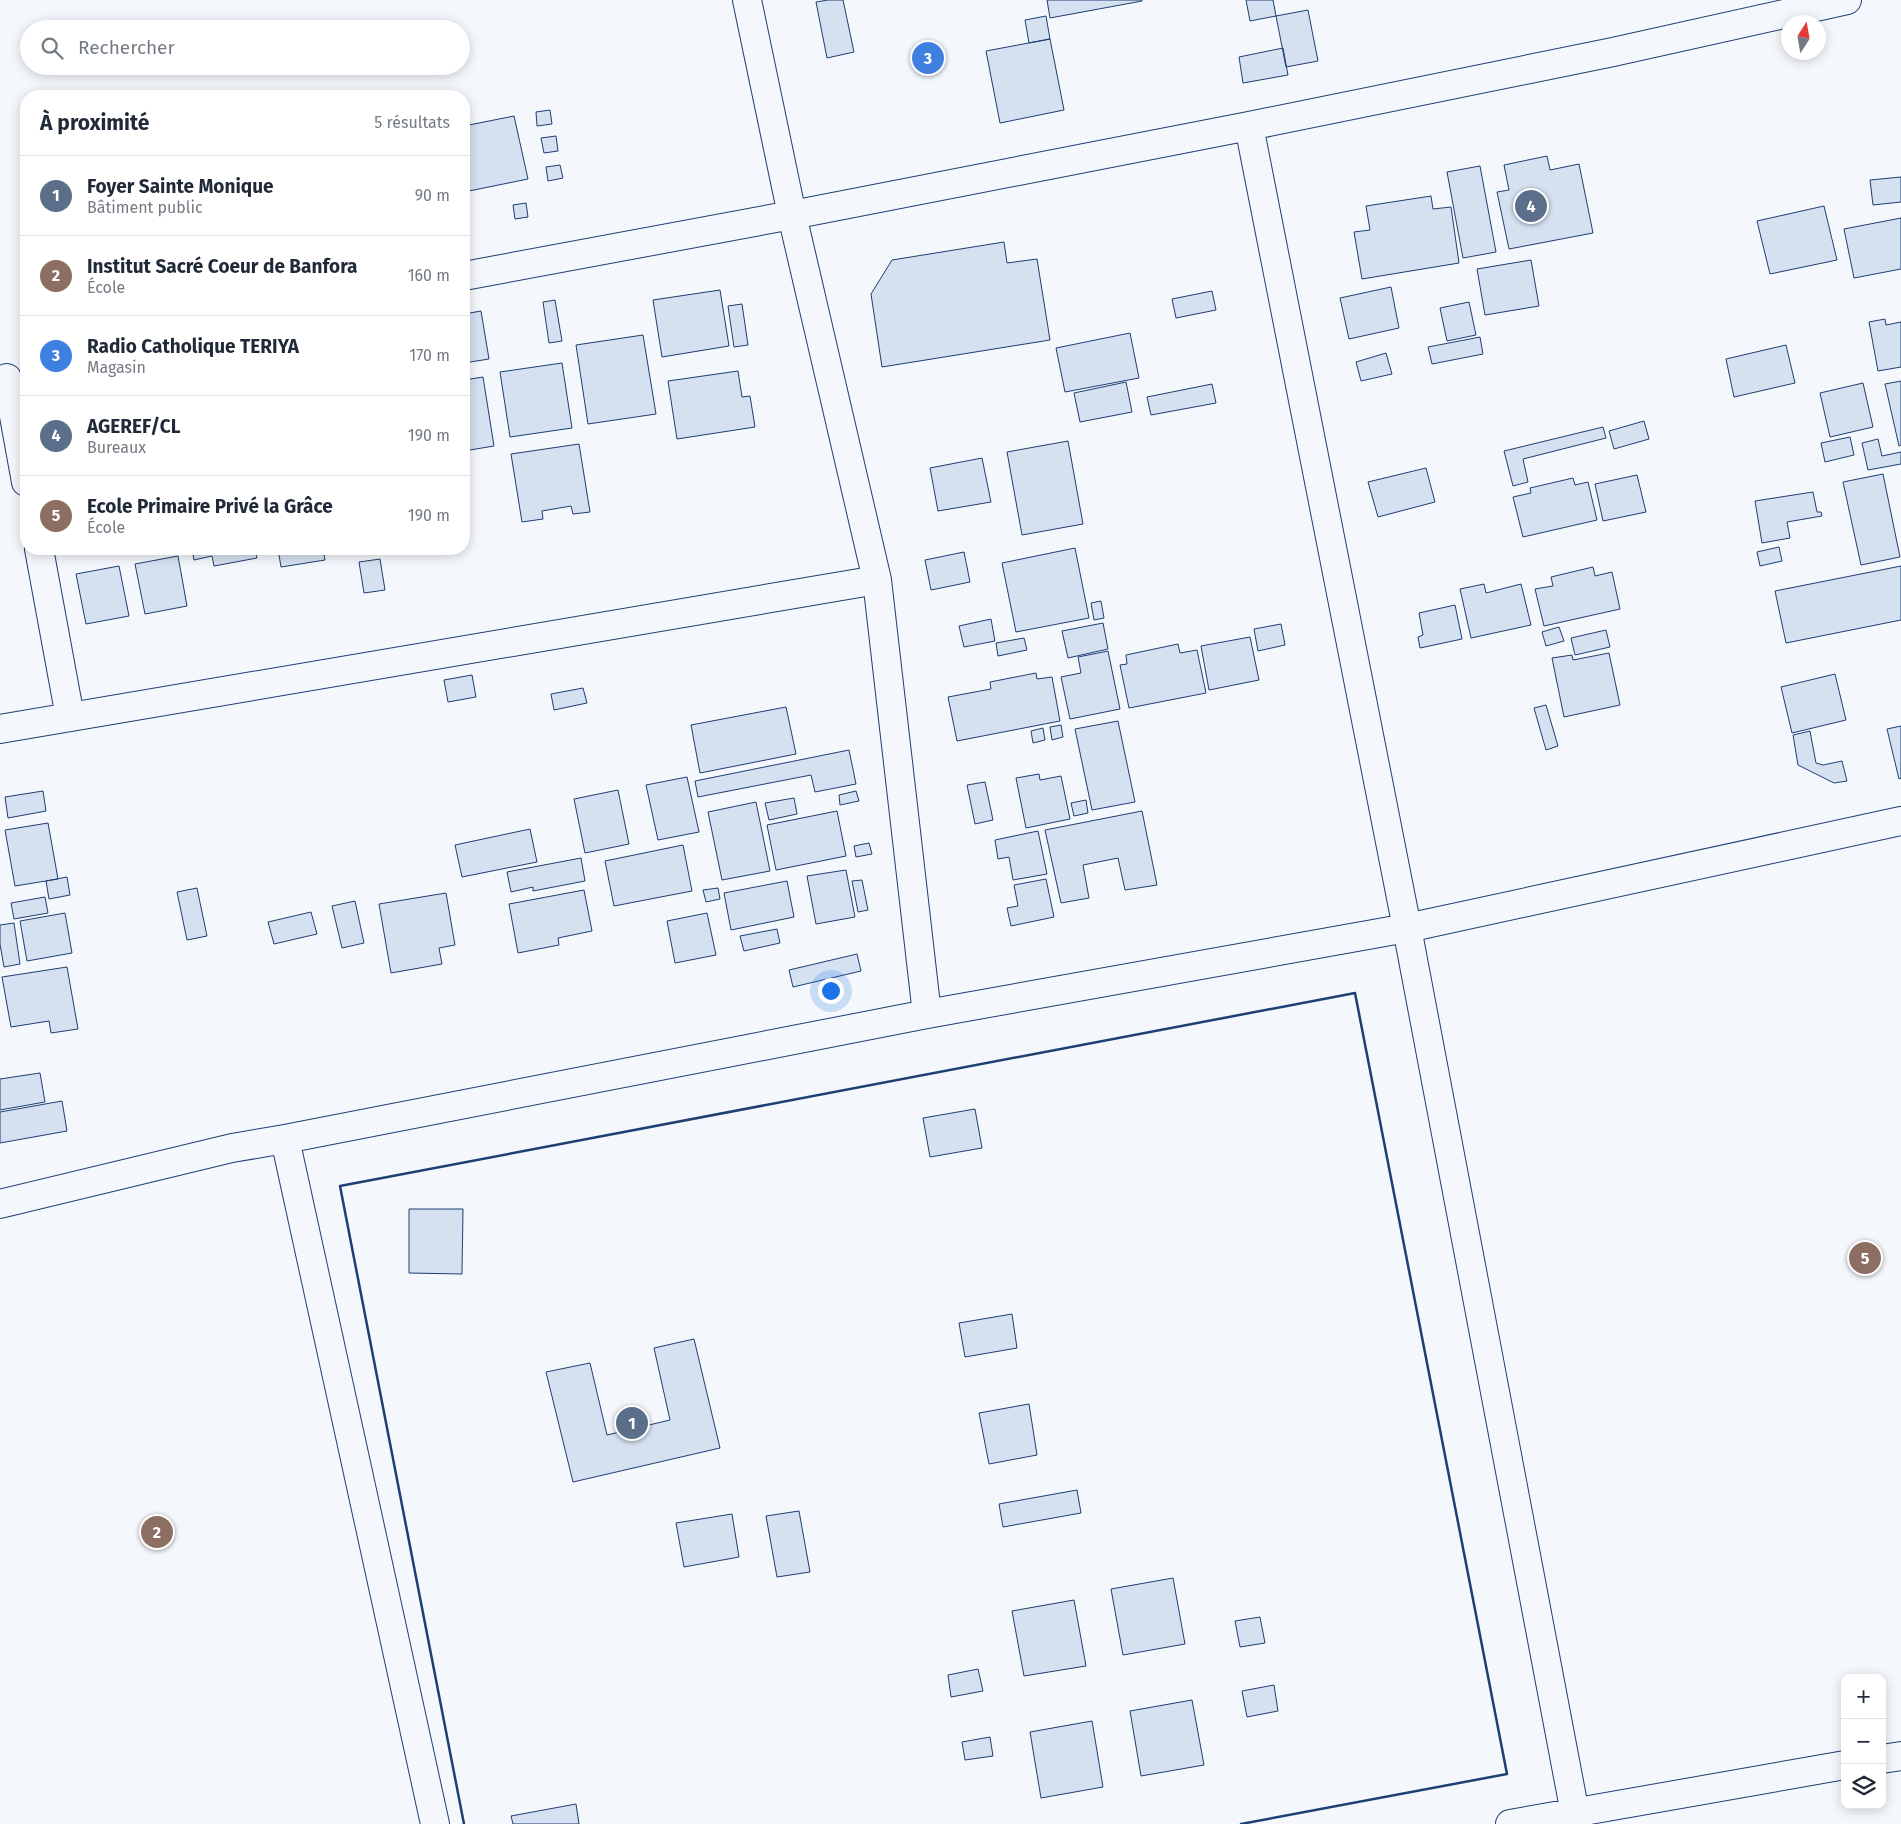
<!DOCTYPE html>
<html lang="fr">
<meta charset="utf-8">
<style>
body{margin:0;font-family:"Fira Sans",sans-serif;background:#f6f6f7;color:#1f2937}
.controls{position:absolute;right:15px;bottom:15px;display:grid;overflow:hidden;border-radius:10px;box-shadow:0 2px 12px #0003}
.controls button{width:45px;height:45px;display:grid;place-items:center;padding:0;border:0;border-bottom:1px solid #e0e1e3;background:#fff;color:#1f2937;font:25px sans-serif}
.compass{position:absolute;left:1781px;top:15px;width:45px;height:45px;border-radius:50%;background:#fff;box-shadow:0 2px 12px #0003;rotate:11deg}
.you{position:absolute;left:830px;top:990px;width:18px;height:18px;margin:-12px;border:4px solid #fff;border-radius:50%;background:#1a73e8;box-shadow:0 0 0 8px #1a73e833}
.badge{display:grid;place-items:center;width:32px;height:32px;border-radius:50%;background:#0f766e;color:#fff;font-size:16px;font-weight:700}
.pin{position:absolute;translate:-50% -50%;border:2px solid #fff;box-shadow:0 1px 5px #0006}
.list{margin:0;padding:0;list-style:none}
h2{display:flex;justify-content:space-between;align-items:center;height:65px;margin:0;padding:0 20px;font-size:21px}
h2 small{font-size:16px;font-weight:400;color:#747a83}
.list li{display:grid;grid-template-columns:32px 1fr auto;gap:15px;align-items:center;box-sizing:border-box;height:80px;padding:0 20px;border-top:1px solid #e0e1e3}
.list b{display:block;font-size:19px;white-space:nowrap}
.list p{margin:0;font-size:16px;white-space:nowrap;color:#747a83}
.list em{font-size:16px;font-style:normal;color:#747a83}
.icon{flex:none;width:28px;height:28px;fill:none;stroke:currentColor;stroke-width:2;stroke-linecap:round;stroke-linejoin:round}
.map{position:relative;flex:none;width:1901px;height:1824px;overflow:hidden}
.search{position:absolute;background:#fff;box-shadow:0 2px 12px #0003;left:20px;top:20px;width:450px;height:55px;display:flex;align-items:center;gap:12px;box-sizing:border-box;padding:0 18px;border-radius:28px;color:#747a83;font-size:19px}
.panel{position:absolute;background:#fff;box-shadow:0 2px 12px #0003;left:20px;top:90px;width:450px;height:465px;border-radius:20px}
.map>svg:first-child{display:block}
.building{fill:#d5e0f0;stroke:#1d3f73}
.lines{fill:none;stroke-linecap:round;stroke-linejoin:round}
.street-casing{stroke:#1d3f73;stroke-width:30}
.street{stroke:#f4f7fb;stroke-width:28}
.wall{stroke:#1d3f73;stroke-width:2.5}
</style>
<div class="map">
<svg width="1901" height="1824" viewBox="0 0 1901 1824">
<rect width="100%" height="100%" fill="#f4f7fb"/>
<!-- building -->
<path class="building" d="M 828,0 L 843,0 L 854,52 L 827,58 L 816,2 Z
M 1047,0 L 1142,0 L 1142,1 L 1050,18 Z
M 1246,0 L 1273,0 L 1276,16 L 1250,21 Z
M 1308,10 L 1318,61 L 1286,67 L 1276,16 Z
M 1046,16 L 1050,39 L 1029,43 L 1025,20 Z
M 1050,39 L 1064,110 L 1000,123 L 986,51 Z
M 1283,48 L 1288,75 L 1243,83 L 1239,57 Z
M 550,110 L 552,124 L 537,126 L 536,112 Z
M 514,116 L 528,179 L 464,192 L 464,126 Z
M 556,136 L 558,151 L 544,153 L 541,138 Z
M 1547,156 L 1550,170 L 1579,164 L 1593,233 L 1509,249 L 1497,192 L 1509,190 L 1504,165 Z
M 560,165 L 563,178 L 548,181 L 546,167 Z
M 1480,166 L 1496,252 L 1463,258 L 1447,172 Z
M 1901,177 L 1901,202 L 1873,205 L 1870,180 Z
M 1431,196 L 1433,209 L 1451,207 L 1459,263 L 1362,279 L 1354,232 L 1370,230 L 1366,206 Z
M 526,203 L 528,217 L 515,219 L 513,205 Z
M 1824,206 L 1837,260 L 1770,274 L 1757,221 Z
M 1901,218 L 1901,269 L 1854,278 L 1844,229 Z
M 1004,242 L 1007,263 L 1037,259 L 1050,340 L 882,367 L 871,294 L 892,260 Z
M 1531,260 L 1539,306 L 1485,315 L 1477,269 Z
M 1391,287 L 1399,328 L 1349,339 L 1340,298 Z
M 720,290 L 729,346 L 662,357 L 653,300 Z
M 1212,291 L 1216,310 L 1176,318 L 1172,299 Z
M 555,300 L 562,341 L 549,343 L 543,302 Z
M 1469,302 L 1476,335 L 1447,341 L 1440,308 Z
M 742,304 L 748,345 L 734,347 L 728,306 Z
M 481,311 L 489,359 L 464,363 L 464,314 Z
M 1885,319 L 1886,325 L 1901,322 L 1901,367 L 1878,371 L 1869,322 Z
M 1130,333 L 1139,378 L 1065,392 L 1056,348 Z
M 643,335 L 656,414 L 588,424 L 576,345 Z
M 1480,337 L 1483,354 L 1432,364 L 1428,347 Z
M 1786,345 L 1795,383 L 1734,397 L 1726,359 Z
M 1386,353 L 1392,374 L 1361,381 L 1356,362 Z
M 562,363 L 572,428 L 510,437 L 500,372 Z
M 738,371 L 742,397 L 750,396 L 755,427 L 677,439 L 668,381 Z
M 483,377 L 494,446 L 464,451 L 464,380 Z
M 1901,381 L 1901,445 L 1899,446 L 1885,384 Z
M 1126,382 L 1132,412 L 1080,422 L 1074,393 Z
M 1863,383 L 1873,427 L 1830,437 L 1820,393 Z
M 1212,384 L 1216,403 L 1151,415 L 1147,397 Z
M 1644,421 L 1649,439 L 1614,449 L 1609,431 Z
M 1603,427 L 1606,438 L 1523,459 L 1528,482 L 1513,486 L 1504,451 Z
M 1850,437 L 1854,455 L 1825,462 L 1821,443 Z
M 1878,439 L 1882,456 L 1901,452 L 1901,464 L 1868,470 L 1862,443 Z
M 1068,441 L 1083,524 L 1022,535 L 1007,452 Z
M 579,444 L 590,512 L 573,514 L 571,506 L 542,511 L 543,519 L 522,522 L 511,454 Z
M 982,458 L 991,502 L 938,511 L 930,468 Z
M 1426,468 L 1435,502 L 1378,517 L 1368,482 Z
M 1883,474 L 1900,557 L 1861,565 L 1843,482 Z
M 1637,475 L 1646,512 L 1603,521 L 1595,484 Z
M 1573,478 L 1575,485 L 1588,482 L 1597,520 L 1523,537 L 1513,497 L 1531,493 L 1530,488 Z
M 1813,492 L 1817,512 L 1821,512 L 1822,516 L 1787,522 L 1790,538 L 1762,543 L 1755,501 Z
M 1779,547 L 1782,561 L 1760,566 L 1757,552 Z
M 1075,548 L 1089,618 L 1016,632 L 1002,563 Z
M 192,549 L 255,549 L 257,558 L 214,566 L 212,556 L 194,560 Z
M 278,549 L 323,549 L 325,560 L 281,567 Z
M 964,552 L 970,582 L 931,590 L 925,560 Z
M 178,556 L 187,606 L 145,614 L 135,564 Z
M 380,559 L 385,590 L 364,593 L 359,562 Z
M 119,566 L 129,616 L 86,624 L 76,574 Z
M 1901,566 L 1901,620 L 1786,643 L 1775,591 Z
M 1593,567 L 1595,576 L 1612,572 L 1620,609 L 1544,626 L 1535,589 L 1553,586 L 1551,577 Z
M 1484,584 L 1486,593 L 1521,584 L 1531,625 L 1471,638 L 1460,589 Z
M 1101,601 L 1104,618 L 1094,620 L 1091,603 Z
M 1455,605 L 1462,639 L 1420,648 L 1418,637 L 1423,635 L 1419,613 Z
M 991,619 L 995,641 L 964,647 L 959,626 Z
M 1103,623 L 1108,649 L 1068,658 L 1062,631 Z
M 1281,624 L 1285,645 L 1258,651 L 1254,629 Z
M 1559,627 L 1564,641 L 1546,646 L 1542,632 Z
M 1606,630 L 1610,647 L 1575,655 L 1571,638 Z
M 1250,637 L 1259,680 L 1209,690 L 1201,646 Z
M 1024,638 L 1027,650 L 998,656 L 996,643 Z
M 1178,644 L 1180,653 L 1197,650 L 1206,693 L 1129,708 L 1120,665 L 1127,664 L 1126,655 Z
M 1108,651 L 1120,709 L 1070,719 L 1061,677 L 1081,673 L 1078,657 Z
M 1609,653 L 1620,705 L 1564,717 L 1552,658 L 1572,655 L 1573,660 Z
M 1036,673 L 1037,679 L 1052,677 L 1060,721 L 957,741 L 948,697 L 991,689 L 990,682 Z
M 1835,674 L 1846,720 L 1792,733 L 1781,687 Z
M 472,675 L 476,697 L 448,702 L 444,680 Z
M 583,688 L 587,703 L 554,710 L 551,694 Z
M 1546,705 L 1558,746 L 1546,750 L 1534,708 Z
M 786,707 L 796,754 L 700,773 L 691,725 Z
M 1118,721 L 1135,802 L 1092,810 L 1075,729 Z
M 1061,725 L 1063,737 L 1052,740 L 1050,727 Z
M 1901,726 L 1901,778 L 1899,779 L 1887,729 Z
M 1043,728 L 1045,740 L 1033,743 L 1031,731 Z
M 1810,731 L 1816,763 L 1823,765 L 1842,761 L 1847,781 L 1834,783 L 1798,765 L 1793,735 Z
M 849,750 L 856,784 L 815,792 L 811,775 L 698,797 L 695,781 Z
M 1039,774 L 1040,780 L 1061,776 L 1070,819 L 1026,828 L 1016,778 Z
M 687,777 L 699,832 L 658,840 L 646,785 Z
M 985,782 L 993,820 L 975,824 L 967,785 Z
M 618,790 L 629,844 L 585,853 L 574,799 Z
M 43,791 L 46,811 L 8,818 L 5,797 Z
M 856,791 L 859,801 L 840,805 L 839,795 Z
M 794,798 L 797,814 L 769,820 L 765,803 Z
M 1086,800 L 1088,813 L 1074,816 L 1071,803 Z
M 756,802 L 770,871 L 722,880 L 708,812 Z
M 837,811 L 846,856 L 776,870 L 767,825 Z
M 1142,811 L 1157,885 L 1125,890 L 1118,858 L 1083,865 L 1089,898 L 1061,903 L 1045,830 Z
M 48,823 L 58,879 L 15,886 L 5,830 Z
M 530,829 L 537,862 L 462,877 L 455,845 Z
M 1038,831 L 1047,874 L 1013,880 L 1009,857 L 998,859 L 995,840 Z
M 869,843 L 872,854 L 856,857 L 854,846 Z
M 683,845 L 692,891 L 614,906 L 605,861 Z
M 581,858 L 585,881 L 533,891 L 533,887 L 511,892 L 507,872 Z
M 846,870 L 855,917 L 816,924 L 807,876 Z
M 67,877 L 70,895 L 49,899 L 46,881 Z
M 1046,879 L 1054,917 L 1011,926 L 1007,908 L 1018,906 L 1014,885 Z
M 862,880 L 868,910 L 858,912 L 852,881 Z
M 787,881 L 794,917 L 731,930 L 724,893 Z
M 197,888 L 207,936 L 187,940 L 177,892 Z
M 718,888 L 720,899 L 706,902 L 703,890 Z
M 584,890 L 592,931 L 558,938 L 559,945 L 518,953 L 509,904 Z
M 446,893 L 455,945 L 439,948 L 442,964 L 391,973 L 379,904 Z
M 45,897 L 48,913 L 14,919 L 11,903 Z
M 355,901 L 364,943 L 342,948 L 332,906 Z
M 311,912 L 317,934 L 274,944 L 268,922 Z
M 65,913 L 72,953 L 27,961 L 20,921 Z
M 707,913 L 716,955 L 675,963 L 667,921 Z
M 14,923 L 20,964 L 4,967 L 0,944 L 0,925 Z
M 777,929 L 780,943 L 744,951 L 740,936 Z
M 857,954 L 861,971 L 793,987 L 789,970 Z
M 67,967 L 78,1029 L 51,1033 L 49,1021 L 11,1027 L 2,977 Z
M 40,1073 L 45,1102 L 0,1110 L 0,1079 Z
M 62,1101 L 67,1131 L 0,1143 L 0,1112 Z
M 975,1109 L 982,1148 L 930,1157 L 923,1118 Z
M 409,1209 L 463,1209 L 462,1274 L 409,1273 Z
M 1012,1314 L 1017,1348 L 965,1357 L 959,1323 Z
M 694,1339 L 720,1448 L 573,1482 L 546,1372 L 590,1363 L 607,1435 L 670,1420 L 654,1348 Z
M 1029,1404 L 1037,1455 L 989,1464 L 979,1413 Z
M 1077,1490 L 1081,1513 L 1003,1527 L 999,1504 Z
M 799,1511 L 810,1572 L 777,1577 L 766,1516 Z
M 732,1514 L 739,1557 L 684,1567 L 676,1523 Z
M 1173,1578 L 1185,1644 L 1123,1655 L 1111,1589 Z
M 1074,1600 L 1086,1666 L 1024,1676 L 1012,1611 Z
M 1260,1617 L 1265,1643 L 1240,1647 L 1235,1621 Z
M 978,1669 L 983,1691 L 951,1697 L 948,1675 Z
M 1274,1685 L 1278,1711 L 1247,1717 L 1242,1691 Z
M 1192,1700 L 1204,1765 L 1141,1776 L 1130,1711 Z
M 1092,1721 L 1103,1787 L 1041,1798 L 1030,1732 Z
M 990,1737 L 993,1756 L 965,1760 L 962,1742 Z
M 576,1804 L 579,1824 L 513,1824 L 511,1816 Z"/>
<g class="lines">
<defs>
<path id="street" d="M 747,0 L 792,215 L 877,580 L 927,1014
M 1249,126 L 1407,928 L 1577,1824
M 464,276 L 792,215 L 1249,126 L 1613,52 L 1847,0
M 7,378 L 26,482
M 39,549 L 70,717
M 0,729 L 877,580
M 285,1139 L 435,1824
M 0,1204 L 232,1148 L 285,1139 L 927,1014 L 1407,928 L 1901,821
M 1882,1759 L 1901,1756
M 1510,1824 L 1845,1765"/>
</defs>
<!-- street casing -->
<use href="#street" class="street-casing"/>
<!-- street -->
<use href="#street" class="street"/>
<!-- wall -->
<path class="wall" d="M 464,1824 L 340,1186 L 1355,993 L 1507,1774 L 1241,1824"/>
</g>
</svg>
<div class="controls">
<button>+</button>
<button>−</button>
<button><svg class="icon" aria-label="layers" viewBox="0 0 24 24"><path d="M12 4l9 5-9 5-9-5zM3 14l9 5 9-5"/></svg></button>
</div>
<svg class="compass" viewBox="-18 -18 36 36"><path d="M0-13l5 13h-10z" fill="#e53935"/><path d="M0 13l5-13h-10z" fill="#747a83"/></svg>
<div class="you"></div>
<div class="pin badge" style="left:632px;top:1423px;background:#5c6f8a">1</div>
<div class="pin badge" style="left:157px;top:1532px;background:#8d6e63">2</div>
<div class="pin badge" style="left:928px;top:58px;background:#3f7fe0">3</div>
<div class="pin badge" style="left:1531px;top:206px;background:#5c6f8a">4</div>
<div class="pin badge" style="left:1865px;top:1258px;background:#8d6e63">5</div>
<div class="search"><svg class="icon" aria-label="search" viewBox="0 0 24 24"><circle cx="10" cy="10" r="6"/><path d="M15 15l6 6"/></svg>Rechercher</div>
<section class="panel">
<h2>À proximité<small>5 résultats</small></h2>
<ul class="list">
<li><span class="badge" style="background:#5c6f8a">1</span><div><b>Foyer Sainte Monique</b><p>Bâtiment public</p></div><em>90 m</em></li>
<li><span class="badge" style="background:#8d6e63">2</span><div><b>Institut Sacré Coeur de Banfora</b><p>École</p></div><em>160 m</em></li>
<li><span class="badge" style="background:#3f7fe0">3</span><div><b>Radio Catholique TERIYA</b><p>Magasin</p></div><em>170 m</em></li>
<li><span class="badge" style="background:#5c6f8a">4</span><div><b>AGEREF/CL</b><p>Bureaux</p></div><em>190 m</em></li>
<li><span class="badge" style="background:#8d6e63">5</span><div><b>Ecole Primaire Privé la Grâce</b><p>École</p></div><em>190 m</em></li>
</ul>
</section>
</div>
